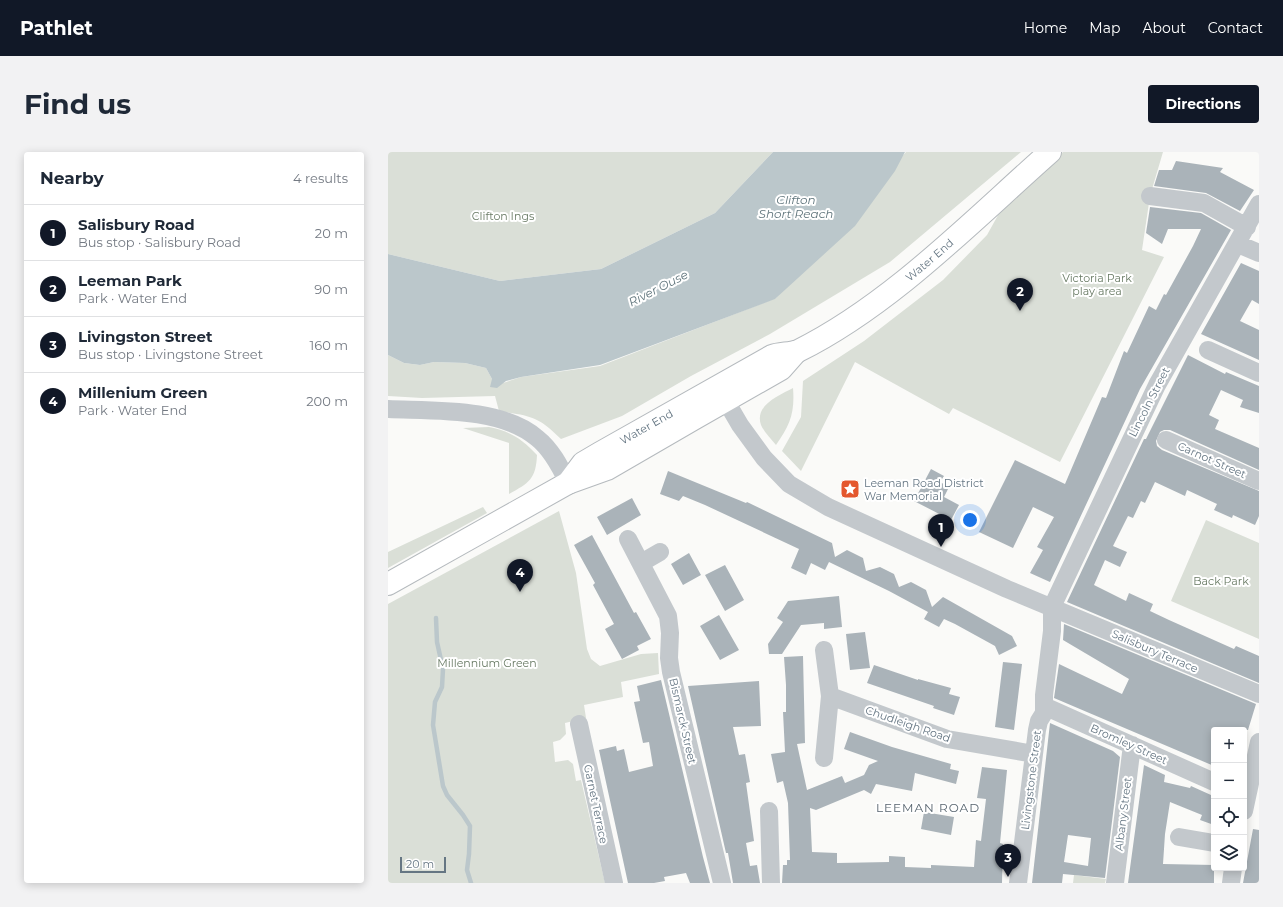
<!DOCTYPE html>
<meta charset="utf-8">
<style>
body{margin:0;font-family:Montserrat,sans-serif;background:#f2f2f3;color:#1f2937}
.controls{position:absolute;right:12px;bottom:12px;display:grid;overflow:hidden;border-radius:4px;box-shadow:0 2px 10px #0003}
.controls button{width:36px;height:36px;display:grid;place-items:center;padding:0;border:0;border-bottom:1px solid #e0e1e3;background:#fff;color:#1f2937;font:20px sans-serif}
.scale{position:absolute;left:12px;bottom:10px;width:46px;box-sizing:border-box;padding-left:4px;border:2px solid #657683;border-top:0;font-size:11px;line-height:14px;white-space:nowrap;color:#657683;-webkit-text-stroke:3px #fff;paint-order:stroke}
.you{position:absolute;left:582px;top:368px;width:14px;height:14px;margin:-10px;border:3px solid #fff;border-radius:50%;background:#1a73e8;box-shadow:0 0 0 6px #1a73e833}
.badge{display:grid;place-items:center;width:26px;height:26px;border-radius:50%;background:#111827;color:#fff;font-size:13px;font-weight:700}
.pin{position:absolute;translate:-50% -33px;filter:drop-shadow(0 1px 2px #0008)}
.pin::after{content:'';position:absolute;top:21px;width:14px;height:12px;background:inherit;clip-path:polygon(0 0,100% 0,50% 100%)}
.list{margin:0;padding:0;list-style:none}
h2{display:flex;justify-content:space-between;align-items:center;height:52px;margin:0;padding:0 16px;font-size:17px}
h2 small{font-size:13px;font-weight:400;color:#747a83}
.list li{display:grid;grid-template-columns:26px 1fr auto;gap:12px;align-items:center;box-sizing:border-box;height:56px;padding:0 16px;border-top:1px solid #e0e1e3}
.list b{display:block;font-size:15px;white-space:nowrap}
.list p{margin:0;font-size:13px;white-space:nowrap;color:#747a83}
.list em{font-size:13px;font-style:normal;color:#747a83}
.icon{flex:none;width:22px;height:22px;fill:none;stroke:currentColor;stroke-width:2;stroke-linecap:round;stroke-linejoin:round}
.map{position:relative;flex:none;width:871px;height:731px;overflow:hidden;border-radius:4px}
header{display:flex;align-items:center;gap:24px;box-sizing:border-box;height:56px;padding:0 20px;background:#111827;color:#fff}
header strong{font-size:19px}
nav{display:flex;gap:22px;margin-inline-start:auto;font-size:14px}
.intro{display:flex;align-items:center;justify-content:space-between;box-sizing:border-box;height:96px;padding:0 24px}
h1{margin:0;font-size:28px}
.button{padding:10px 18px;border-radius:4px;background:#111827;color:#fff;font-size:14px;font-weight:700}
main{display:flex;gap:24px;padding:0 24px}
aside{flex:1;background:#fff;border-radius:4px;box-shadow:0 2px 10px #0003}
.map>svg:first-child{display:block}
.green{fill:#dadfd7}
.water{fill:#bbc7cb}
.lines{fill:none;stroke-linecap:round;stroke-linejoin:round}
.stream{stroke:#bbc7cb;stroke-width:4.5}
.building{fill:#aab3b9;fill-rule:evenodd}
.major-casing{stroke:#b5babe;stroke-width:24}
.minor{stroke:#c3c8cc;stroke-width:18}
.major{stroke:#fff;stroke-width:22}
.labels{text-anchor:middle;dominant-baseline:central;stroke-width:4;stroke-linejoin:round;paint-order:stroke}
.park-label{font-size:11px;fill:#687a64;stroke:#fff}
.street-label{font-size:11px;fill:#657683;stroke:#fff}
.poi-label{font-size:11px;fill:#657683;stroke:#fff;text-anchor:start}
.water-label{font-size:12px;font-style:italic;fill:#60757c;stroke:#fff}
.neighbourhood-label{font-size:12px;letter-spacing:1px;fill:#57646e;stroke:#fff}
</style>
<header>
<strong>Pathlet</strong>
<nav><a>Home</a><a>Map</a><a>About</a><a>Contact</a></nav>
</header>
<div class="intro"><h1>Find us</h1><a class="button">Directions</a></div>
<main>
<aside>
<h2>Nearby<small>4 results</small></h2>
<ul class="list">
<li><span class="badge">1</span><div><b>Salisbury Road</b><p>Bus stop · Salisbury Road</p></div><em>20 m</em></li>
<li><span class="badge">2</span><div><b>Leeman Park</b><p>Park · Water End</p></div><em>90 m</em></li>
<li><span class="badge">3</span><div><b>Livingston Street</b><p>Bus stop · Livingstone Street</p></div><em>160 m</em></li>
<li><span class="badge">4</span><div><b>Millenium Green</b><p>Park · Water End</p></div><em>200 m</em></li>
</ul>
</aside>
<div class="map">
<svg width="871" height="731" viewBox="0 0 871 731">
<rect width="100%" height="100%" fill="#fafaf8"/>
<!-- green -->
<path class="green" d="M 0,0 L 385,0 L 327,61 L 213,117 L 112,129 L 0,102 Z
M 518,0 L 633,0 L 502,110 L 382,182 L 303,224 L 234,264 L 173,287 C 150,264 143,264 111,259 L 107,244 L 34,246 L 0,244 L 0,203 L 16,211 L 32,213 L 46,210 L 77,211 L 98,216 L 104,227 L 112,232 L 133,225 L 212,214 L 388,146 Z
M 675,0 L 775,0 L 762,44 L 754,98 L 776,105 L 672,310 L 565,256 L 561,262 L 467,210 L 413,319 L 394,299 L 413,265 L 415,229 L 476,189 L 555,128 L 599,83 L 614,56 Z
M 405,236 C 407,261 402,273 388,293 C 383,287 376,280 373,273 C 366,253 392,243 405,236 Z
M 101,275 C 122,279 134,287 149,303 C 148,327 141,331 121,342 L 121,291 L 75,276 Z
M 95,355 L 99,361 L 0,416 L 0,400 Z
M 171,359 L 188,421 L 199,497 L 203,507 L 212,514 L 253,502 L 270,501 L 271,522 L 233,530 L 235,545 L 196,553 L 198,566 L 177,571 L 178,582 L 172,588 L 165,590 L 167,610 L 180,608 L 185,612 L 188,629 L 193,628 L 217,731 L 0,731 L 0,452 Z
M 818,368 L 871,391 L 871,487 L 783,449 Z
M 686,723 L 718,727 L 717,731 L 685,731 Z"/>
<!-- water -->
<path class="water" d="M 385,0 L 517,0 L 507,19 L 467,74 L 387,147 L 212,213 L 133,225 L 118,229 L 109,236 L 102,235 L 104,227 L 98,216 L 77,211 L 46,210 L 32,213 L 16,211 L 0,203 L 0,102 L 112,129 L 213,117 L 327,61 Z"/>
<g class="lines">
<!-- stream -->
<path class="stream" d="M 48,466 L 49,490 L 55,517 L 54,535 L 47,550 L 45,573 L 55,634 L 59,643 L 75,663 L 82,674 L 81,702 L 79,718 L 83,731"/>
</g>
<!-- building -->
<path class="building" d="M 788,9 L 835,16 L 832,20 L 866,38 L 852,59 L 818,41 L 766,34 L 771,18 L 784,18 Z
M 762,55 L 813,61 L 843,78 L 752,237 L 662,430 L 642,421 L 655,398 L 649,395 L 666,365 L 645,355 L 625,396 L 591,380 L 627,308 L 677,332 L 714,245 L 718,246 L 736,199 L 739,201 L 761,154 L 768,158 L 776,142 L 778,143 L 805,94 L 813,77 L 780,77 L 774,92 L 758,81 Z
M 853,111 L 871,119 L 871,152 L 864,148 L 852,169 L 871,178 L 871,208 L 813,182 Z
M 800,203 L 837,222 L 838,220 L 871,234 L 871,261 L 852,255 L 855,248 L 833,238 L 821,263 L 831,268 L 827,277 L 871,296 L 871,318 L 782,278 L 776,278 L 772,280 L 768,289 L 769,294 L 774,298 L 871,339 L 871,364 L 867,373 L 845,363 L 844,366 L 826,358 L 829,352 L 799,338 L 797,344 L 767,330 L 757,351 L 753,349 L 745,366 L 740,364 L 725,394 L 739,400 L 732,415 L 717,408 L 706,433 L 738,449 L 741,441 L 765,452 L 762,459 L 781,468 L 846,497 L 848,494 L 871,504 L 871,531 L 679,450 L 756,287 L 758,287 Z
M 543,317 L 556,324 L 552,330 L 561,335 L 556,345 L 571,353 L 563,368 L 526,349 Z
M 280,319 L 358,351 L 359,350 L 444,391 L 447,405 L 459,398 L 475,406 L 478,419 L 492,415 L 506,422 L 511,435 L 523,430 L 538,438 L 544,455 L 555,445 L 624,484 L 629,494 L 611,503 L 607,494 L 567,472 L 556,467 L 551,475 L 536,467 L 540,460 L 501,439 L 441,410 L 437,418 L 423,411 L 418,423 L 403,416 L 411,397 L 317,353 L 295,344 L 291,349 L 272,342 Z
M 244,346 L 253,363 L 219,383 L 209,365 Z
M 204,383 L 246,461 L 248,460 L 263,487 L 249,494 L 251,498 L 234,507 L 217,477 L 226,472 L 205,433 L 207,431 L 186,393 Z
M 301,401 L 313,423 L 295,433 L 283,412 Z
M 337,413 L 356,448 L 337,459 L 317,423 Z
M 451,444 L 454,475 L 436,477 L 436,471 L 413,473 L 394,502 L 381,502 L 380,492 L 395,470 L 389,466 L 400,449 Z
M 331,463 L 351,498 L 332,508 L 312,474 Z
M 676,472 L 868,552 L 860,578 L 826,578 L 826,614 L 666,546 L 671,512 L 734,542 L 741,527 L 675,488 Z
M 477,480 L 482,516 L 462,518 L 458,482 Z
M 415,504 L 417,591 L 409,592 L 419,638 L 454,624 L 457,631 L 476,623 L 481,613 L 490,609 L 456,597 L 462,580 L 504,595 L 563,612 L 562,617 L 571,619 L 568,632 L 527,621 L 524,639 L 488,632 L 483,642 L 476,638 L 428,658 L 422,656 L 424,700 L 449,701 L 449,711 L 501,710 L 501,704 L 517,705 L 517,715 L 543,716 L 543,713 L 586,715 L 588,688 L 593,689 L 598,647 L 589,646 L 594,615 L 619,618 L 612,691 L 615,692 L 614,731 L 394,731 L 395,713 L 399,713 L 399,708 L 402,708 L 400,651 L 395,629 L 389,631 L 383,602 L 397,600 L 395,560 L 398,560 L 398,533 L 396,505 Z
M 615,510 L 634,512 L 626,578 L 607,575 Z
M 486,513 L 530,528 L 530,527 L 563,536 L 561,542 L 572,545 L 566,563 L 545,556 L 546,554 L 479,531 Z
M 273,528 L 315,705 L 322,731 L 302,731 L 298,721 L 276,725 L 277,729 L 266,731 L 240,731 L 211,598 L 228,594 L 229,599 L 236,597 L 241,620 L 265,614 L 261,590 L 255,591 L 246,550 L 252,549 L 249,534 Z
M 371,529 L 373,574 L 345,575 L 351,603 L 357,602 L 362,630 L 358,631 L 366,689 L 358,691 L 362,714 L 369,713 L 372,731 L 345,731 L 340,701 L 338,701 L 300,534 Z
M 662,571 L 725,599 L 732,605 L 717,726 L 675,722 L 674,731 L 644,731 ZM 680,683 L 703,686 L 700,714 L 676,710 Z
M 756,613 L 777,623 L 776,630 L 802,636 L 803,634 L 823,643 L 824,640 L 826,640 L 826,673 L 812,668 L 814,663 L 782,650 L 777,682 L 775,712 L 826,713 L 826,731 L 740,731 Z
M 536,660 L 566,665 L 563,683 L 533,677 Z
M 865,677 L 871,678 L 871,731 L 855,731 Z"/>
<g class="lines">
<defs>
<g id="major">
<path id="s1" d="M 180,331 L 195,311 L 212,301 L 384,204 C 392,201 402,202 410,199 C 503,153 585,68 662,0"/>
<path d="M 0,432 L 180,331 L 219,317 L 307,266 L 393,217 L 408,200"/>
</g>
</defs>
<!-- major casing -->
<use href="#major" class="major-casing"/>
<!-- minor -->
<path class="minor" d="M 762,44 L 816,51 L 859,75
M 850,92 L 871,101
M 820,198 L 871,221
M 331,237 L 352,273 L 376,306 L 401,332 L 440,355 L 619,437 L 871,542
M 0,257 C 45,259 113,255 149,286 C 163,297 172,314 180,331
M 778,288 L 871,329
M 240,387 L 280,464 L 282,481 L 281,506 L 283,520 L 334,731
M 253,411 L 272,400
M 436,498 L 442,544 L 436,606
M 442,544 L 559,587 L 646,602
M 656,554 L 826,630
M 191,572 L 226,731
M 381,659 L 383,731
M 856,659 L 871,590
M 791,685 L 826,691
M 630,731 L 649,578 L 651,569 L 656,561 L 656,543 L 664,479 L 664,455 L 769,233 L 871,52
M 727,731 L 744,593
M 843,731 L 845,716"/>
<!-- major -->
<use href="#major" class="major"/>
</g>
<!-- icons -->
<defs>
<symbol id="sight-square" viewBox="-11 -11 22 22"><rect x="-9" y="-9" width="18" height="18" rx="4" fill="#e4572e" stroke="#fff"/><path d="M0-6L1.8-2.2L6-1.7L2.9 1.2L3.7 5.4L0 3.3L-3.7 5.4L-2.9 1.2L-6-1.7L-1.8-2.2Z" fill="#fff"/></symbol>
</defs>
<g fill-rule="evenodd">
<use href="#sight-square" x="451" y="326" width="22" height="22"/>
</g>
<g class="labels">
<!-- park labels -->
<g class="park-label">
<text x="115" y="64">Clifton Ings</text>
<text x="709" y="126">Victoria Park<tspan x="709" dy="13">play area</tspan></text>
<text x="833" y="429">Back Park</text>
<text x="99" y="511">Millennium Green</text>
</g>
<!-- street labels -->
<g class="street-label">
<text stroke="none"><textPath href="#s1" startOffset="429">Water End</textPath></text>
<text transform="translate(761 250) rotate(-63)">Lincoln Street</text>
<text stroke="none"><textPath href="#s1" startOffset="98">Water End</textPath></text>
<text transform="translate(824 308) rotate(24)">Carnot Street</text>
<text transform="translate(767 499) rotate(23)">Salisbury Terrace</text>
<text transform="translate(295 569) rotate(77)">Bismarck Street</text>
<text transform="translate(520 572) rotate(19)">Chudleigh Road</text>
<text transform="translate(741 592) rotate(24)">Bromley Street</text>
<text transform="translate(643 628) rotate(-83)">Livingstone Street</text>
<text transform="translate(208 652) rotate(78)">Garnet Terrace</text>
<text transform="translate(735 662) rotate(-83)">Albany Street</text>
</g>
<!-- poi labels -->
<g class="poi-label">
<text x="476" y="331">Leeman Road District<tspan x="476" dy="13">War Memorial</tspan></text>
</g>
<!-- water labels -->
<g class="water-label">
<text x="408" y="47">Clifton<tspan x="408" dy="14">Short Reach</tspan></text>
<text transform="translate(270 136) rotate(-27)">River Ouse</text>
</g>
<!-- neighbourhood labels -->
<g class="neighbourhood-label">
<text x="540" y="655">LEEMAN ROAD</text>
</g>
</g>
</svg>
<div class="controls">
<button>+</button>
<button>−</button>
<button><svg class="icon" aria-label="locate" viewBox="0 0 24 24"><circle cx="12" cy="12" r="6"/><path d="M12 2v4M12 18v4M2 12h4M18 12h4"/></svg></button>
<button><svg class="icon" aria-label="layers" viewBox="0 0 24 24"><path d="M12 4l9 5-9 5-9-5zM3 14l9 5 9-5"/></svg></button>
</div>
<div class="scale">20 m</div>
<div class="you"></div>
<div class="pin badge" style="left:553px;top:395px">1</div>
<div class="pin badge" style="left:632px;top:159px">2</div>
<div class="pin badge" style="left:620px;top:725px">3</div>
<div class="pin badge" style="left:132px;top:440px">4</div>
</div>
</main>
